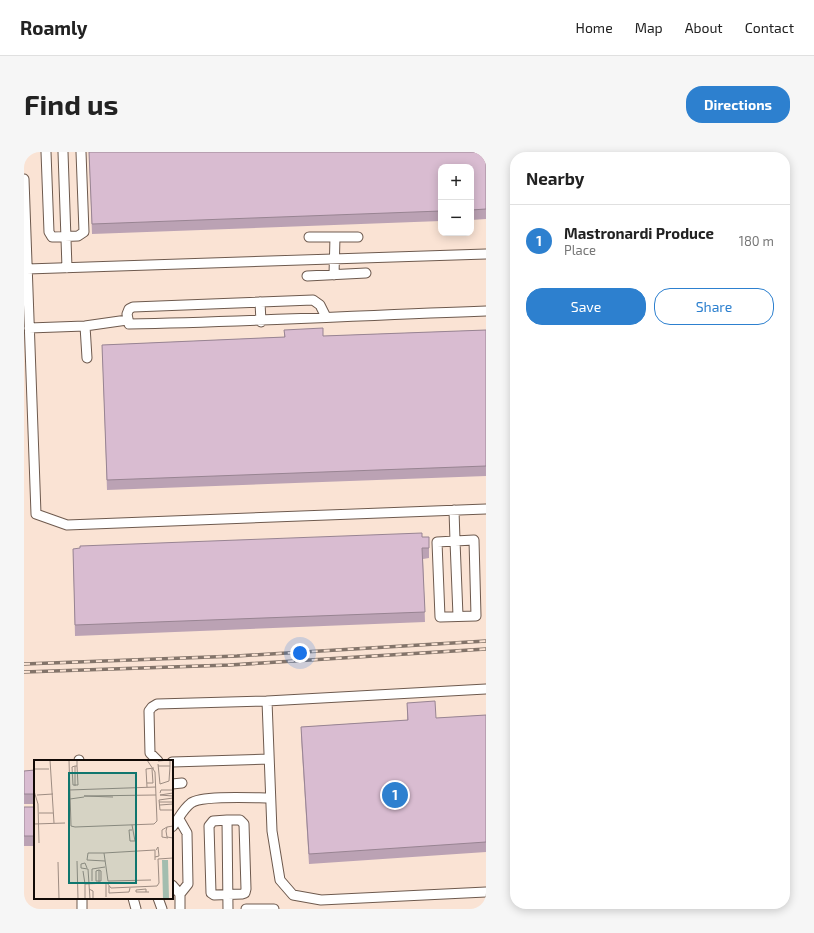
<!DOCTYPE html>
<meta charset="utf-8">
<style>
body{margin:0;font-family:"Exo 2",sans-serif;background:#f6f6f6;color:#222}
.controls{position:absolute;right:12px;top:12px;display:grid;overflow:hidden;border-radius:8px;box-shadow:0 2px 10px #0003}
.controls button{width:36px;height:36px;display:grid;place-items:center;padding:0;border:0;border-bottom:1px solid #e0e0e0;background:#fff;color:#222;font:20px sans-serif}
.you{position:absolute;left:276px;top:501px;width:14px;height:14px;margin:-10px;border:3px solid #fff;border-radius:50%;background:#1a73e8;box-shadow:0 0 0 6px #1a73e833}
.badge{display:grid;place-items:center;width:26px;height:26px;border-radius:50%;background:#2d80cf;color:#fff;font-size:13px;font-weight:700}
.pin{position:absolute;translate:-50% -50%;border:2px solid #fff;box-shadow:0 1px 4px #0006}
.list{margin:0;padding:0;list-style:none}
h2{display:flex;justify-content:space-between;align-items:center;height:52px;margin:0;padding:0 16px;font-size:17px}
h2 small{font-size:13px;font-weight:400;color:#767676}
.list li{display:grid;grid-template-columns:26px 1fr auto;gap:12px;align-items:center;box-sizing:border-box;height:72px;padding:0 16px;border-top:1px solid #e0e0e0}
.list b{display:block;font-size:15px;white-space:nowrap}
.list p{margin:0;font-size:13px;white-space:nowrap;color:#767676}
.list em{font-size:13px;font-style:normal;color:#767676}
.actions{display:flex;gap:8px;padding:12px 16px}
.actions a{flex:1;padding:9px 0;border:1px solid #2d80cf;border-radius:16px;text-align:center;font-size:14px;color:#2d80cf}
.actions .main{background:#2d80cf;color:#fff}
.map{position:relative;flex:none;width:462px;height:757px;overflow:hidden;border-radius:16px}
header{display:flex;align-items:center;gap:24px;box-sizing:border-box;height:56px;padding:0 20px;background:#fff;border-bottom:1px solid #e0e0e0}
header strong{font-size:19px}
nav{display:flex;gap:22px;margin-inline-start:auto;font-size:14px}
.intro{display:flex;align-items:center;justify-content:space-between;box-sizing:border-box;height:96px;padding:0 24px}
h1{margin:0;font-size:28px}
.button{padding:10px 18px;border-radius:16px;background:#2d80cf;color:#fff;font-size:14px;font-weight:700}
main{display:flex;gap:24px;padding:0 24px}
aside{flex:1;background:#fff;border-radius:16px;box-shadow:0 2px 10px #0003}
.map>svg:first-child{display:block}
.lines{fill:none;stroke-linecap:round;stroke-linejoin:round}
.minor-casing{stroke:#6e5a4e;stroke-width:11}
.path{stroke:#84756b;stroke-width:1;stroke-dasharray:2 2;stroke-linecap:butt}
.minor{stroke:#fff;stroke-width:9}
.rail-casing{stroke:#83746a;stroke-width:3.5}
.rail{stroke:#fae3d4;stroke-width:2;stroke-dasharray:6;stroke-linecap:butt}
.wall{fill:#bba2b4}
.building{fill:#d9bcd1;stroke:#988492}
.inset-road{fill:none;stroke:#9d8c82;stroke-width:1}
.view{fill:#0f766e;fill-opacity:0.15;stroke:#0f766e;stroke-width:2}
.inset-edge{fill:none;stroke:#120a06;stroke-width:2}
</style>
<header>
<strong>Roamly</strong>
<nav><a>Home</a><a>Map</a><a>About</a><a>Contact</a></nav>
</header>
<div class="intro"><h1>Find us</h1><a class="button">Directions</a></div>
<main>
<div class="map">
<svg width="462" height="757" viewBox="0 0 462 757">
<rect width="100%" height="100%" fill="#fae3d4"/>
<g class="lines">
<defs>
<path id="minor" d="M 22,0 L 25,80 L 28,85 L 54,84 L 60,80 L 57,0
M 39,0 L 43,116
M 0,27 L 12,362 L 43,373 L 462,357
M 285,85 L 334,85
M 3,117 L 462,102
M 310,123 L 311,85
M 283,124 L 342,121
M 236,150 L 237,170
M 302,165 L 296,153 L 289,148 L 109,155 L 105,157 L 103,162 L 105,172 C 225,170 343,163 462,159
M 61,174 L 63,206
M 5,176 L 61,174 L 103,168
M 430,358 L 431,389 L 450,388 L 452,464 L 416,465 L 413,390 L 431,389 L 434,464
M 462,537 L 243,549 L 248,679 L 256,728 L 269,743 L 297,748 L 462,740
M 55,608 L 55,609
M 134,609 L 126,601 L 125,559 L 128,555 L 133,552 L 243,549
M 148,610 L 245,607
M 148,632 L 158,631
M 155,667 L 163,681 L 164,732 L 156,742
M 203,668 L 216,668 L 220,672 L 222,737 L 221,741 L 218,742 L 190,743 L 187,741 L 185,674 L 189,669 Z
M 203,668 L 204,757
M 148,675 C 155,667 158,658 167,651 C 178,643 231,646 246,646
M 148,733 L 156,742 L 156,757
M 58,746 L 58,757
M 109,746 L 112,757
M 134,746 L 138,757
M 222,757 L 250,757"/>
</defs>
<!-- minor casing -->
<use href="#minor" class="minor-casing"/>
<!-- path -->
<path class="path" d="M 45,608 L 45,609"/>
<!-- minor -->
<use href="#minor" class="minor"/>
<defs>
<path id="rail" d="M 0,512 L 213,504 L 462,489
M 0,520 L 206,513 L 462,497"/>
</defs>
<!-- rail casing -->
<use href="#rail" class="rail-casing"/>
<!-- rail -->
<use href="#rail" class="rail"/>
</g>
<!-- wall -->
<path class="wall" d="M 65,0 L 462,0 L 462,67 L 447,68 L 447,15 L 417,15 L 417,69 L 68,82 Z
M 260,178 L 299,184 L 462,178 L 462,324 L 83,338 L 78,193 L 260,185 Z
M 405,396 L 405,406 L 399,407 L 401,470 L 51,484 L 49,397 Z
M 383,551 L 412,566 L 462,563 L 462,700 L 285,712 L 277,585 L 277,575 L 383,568 Z
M 11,618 L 11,652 L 0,652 L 0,619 Z
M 0,655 L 11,655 L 11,694 L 0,694 Z"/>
<!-- building -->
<path class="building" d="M 65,0 L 462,0 L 462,57 L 447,58 L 447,15 L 417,15 L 417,59 L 68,72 Z
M 299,176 L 299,184 L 462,178 L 462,314 L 83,328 L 78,193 L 261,185 L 260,178 Z
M 398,381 L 398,385 L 405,385 L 405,396 L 398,396 L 401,460 L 51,473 L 49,397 L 56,396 L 56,394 Z
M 411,549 L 412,566 L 462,563 L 462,690 L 285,702 L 277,575 L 384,568 L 383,551 Z
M 11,618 L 11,642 L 0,642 L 0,619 Z
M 0,655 L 11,655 L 11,684 L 0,684 Z"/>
<!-- overview -->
<g transform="translate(10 608)">
<rect width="139" height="139" fill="#fae3d4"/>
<path d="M 128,100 L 134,100 L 135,139 L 129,139 Z" fill="#a3bdaf"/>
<path class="inset-road" d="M 16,0 L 20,63M 35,0 L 37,66 L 41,67 L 120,64 L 123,61 L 121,12 L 113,0M 124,1 L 136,0M 124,4 L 126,24 L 135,21 L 136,6M 41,6 L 38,7 L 39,25 L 44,25 L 43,6M 124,6 L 136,6 L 136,1M 0,9 L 15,9M 113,23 L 119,23 L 118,9M 41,26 L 41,6 L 43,6 L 43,1M 113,27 L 112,9 L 120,8M 35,30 L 122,27M 0,31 L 4,44 L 5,83M 126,33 L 127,30 L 139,30M 139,33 L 126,35 L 139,36M 3,35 L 19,34M 79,37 L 50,36 L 122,35M 139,38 L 125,40 L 126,50 L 139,50M 36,39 L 50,37M 125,42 L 139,42M 126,45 L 139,44M 5,53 L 19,53M 0,64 L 31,63M 98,65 L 101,81 L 96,81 L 95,70 L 98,70M 139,66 L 133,67 L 132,71 L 133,77 L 139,78M 133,67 L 128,70 L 128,77 L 134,78M 70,93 L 54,93 L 53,100 L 71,101M 121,97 L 125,96 L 124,87 L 122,90M 43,101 L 44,139M 24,102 L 25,139M 53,108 L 51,103 L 47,104 L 47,108 L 54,109 L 56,139M 65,110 L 67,111 L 67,121 L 62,121 L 62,111 L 65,110 L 65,123M 49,111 L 51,124M 117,120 L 74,121 L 70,93 L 121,90 L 121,100M 58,121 L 58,109 L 71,107M 72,123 L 72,137M 75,126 L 75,133 L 95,132 L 96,128M 55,129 L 59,131 L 59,139M 112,132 L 112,129 L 102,130 L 102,132 L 115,132M 51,139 L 51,124 L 73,123 L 77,128 L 123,126 L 125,123 L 124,99 L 139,98"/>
<path class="view" d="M 35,13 L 102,13 L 102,123 L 35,123 Z"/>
<rect width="139" height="139" class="inset-edge"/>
</g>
</svg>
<div class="controls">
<button>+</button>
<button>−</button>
</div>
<div class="you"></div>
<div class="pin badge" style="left:371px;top:643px">1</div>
</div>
<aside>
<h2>Nearby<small></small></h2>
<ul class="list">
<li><span class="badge">1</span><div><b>Mastronardi Produce</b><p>Place</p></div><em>180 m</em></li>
</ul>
<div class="actions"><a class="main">Save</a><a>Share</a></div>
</aside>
</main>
